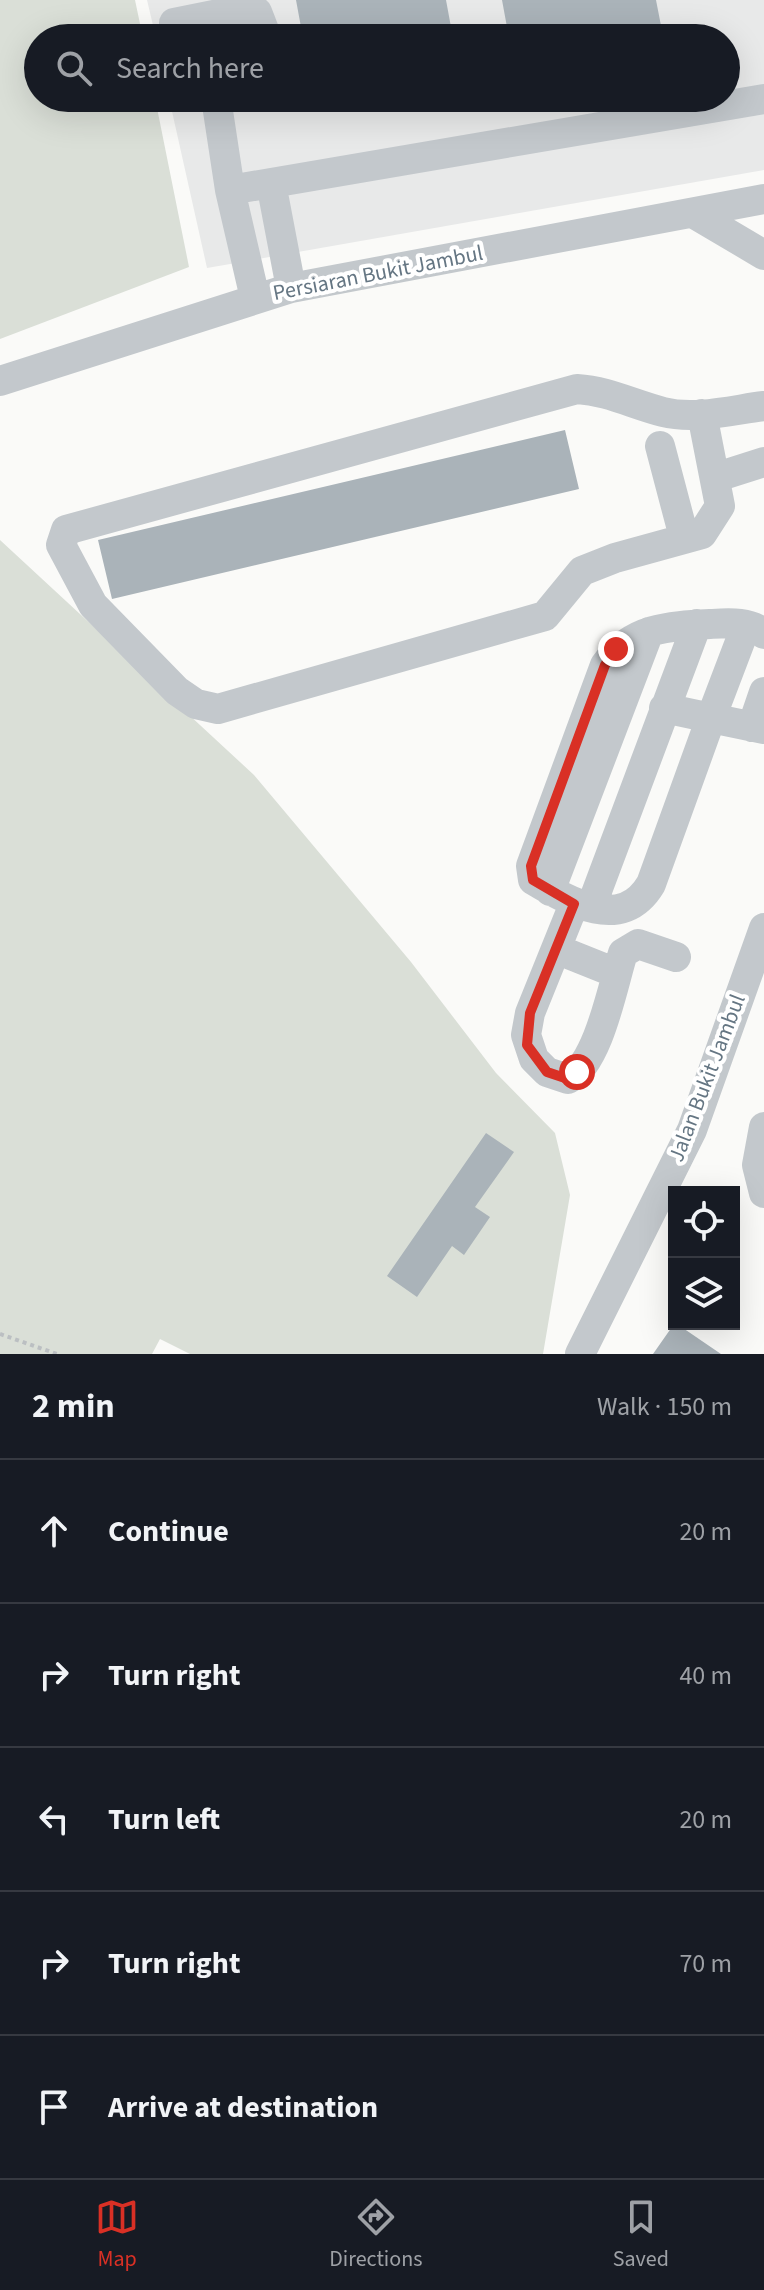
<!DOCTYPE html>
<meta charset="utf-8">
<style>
body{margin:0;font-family:"Source Sans 3",sans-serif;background:#20242c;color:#f1f3f6}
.controls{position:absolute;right:24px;bottom:24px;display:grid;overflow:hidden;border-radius:0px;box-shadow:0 8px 32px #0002}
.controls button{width:72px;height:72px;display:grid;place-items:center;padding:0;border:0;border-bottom:2px solid #363941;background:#171b24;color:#f1f3f6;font:40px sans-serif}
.stop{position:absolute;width:24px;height:24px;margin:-18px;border:6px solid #d93025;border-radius:50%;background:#fff}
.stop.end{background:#d93025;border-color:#fff;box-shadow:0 2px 8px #0008}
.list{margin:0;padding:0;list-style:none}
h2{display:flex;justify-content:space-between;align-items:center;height:104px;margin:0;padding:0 32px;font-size:34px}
h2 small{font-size:26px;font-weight:400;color:#9ea1a6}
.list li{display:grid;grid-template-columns:52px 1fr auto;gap:24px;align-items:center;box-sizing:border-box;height:144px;padding:0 32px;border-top:2px solid #363941}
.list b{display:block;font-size:30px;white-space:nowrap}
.list em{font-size:26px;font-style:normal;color:#9ea1a6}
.icon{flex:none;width:44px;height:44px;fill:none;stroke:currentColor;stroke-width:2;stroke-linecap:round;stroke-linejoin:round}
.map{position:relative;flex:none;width:764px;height:1354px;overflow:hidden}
.search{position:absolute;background:#171b24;box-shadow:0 8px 32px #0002;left:24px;right:24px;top:24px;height:88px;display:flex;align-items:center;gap:20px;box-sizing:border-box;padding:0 28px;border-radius:44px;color:#9ea1a6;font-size:30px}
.sheet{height:824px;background:#171b24}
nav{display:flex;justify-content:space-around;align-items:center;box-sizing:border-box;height:112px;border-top:2px solid #363941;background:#171b24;font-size:22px;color:#9ea1a6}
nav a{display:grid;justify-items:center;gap:4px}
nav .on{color:#d93025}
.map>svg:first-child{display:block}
.built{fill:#e8e9e9}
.green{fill:#dadfd7}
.building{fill:#aab3b9}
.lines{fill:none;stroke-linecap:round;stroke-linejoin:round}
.path{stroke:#bbbfc2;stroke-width:4;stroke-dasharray:4 4;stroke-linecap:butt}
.minor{stroke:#c3c8cc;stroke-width:30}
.route{stroke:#d93025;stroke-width:10}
.labels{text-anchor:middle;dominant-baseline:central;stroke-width:8;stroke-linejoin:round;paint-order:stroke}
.street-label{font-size:22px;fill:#657683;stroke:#fff}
</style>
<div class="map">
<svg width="764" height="1354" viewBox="0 0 764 1354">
<rect width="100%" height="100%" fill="#fafaf8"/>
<!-- built -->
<path class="built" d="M 147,0 L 764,0 L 764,170 L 207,268 L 169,98 L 726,98 L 726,38 L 156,38 Z"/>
<!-- green -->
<path class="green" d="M 0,0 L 135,0 L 143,38 L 38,38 L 38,98 L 155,98 L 189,267 L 0,339 Z
M 0,540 L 254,775 L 411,962 L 496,1073 L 555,1133 L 570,1195 L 543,1354 L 190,1354 L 160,1339 L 152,1354 L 0,1354 Z"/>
<!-- building -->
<path class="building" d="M 296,0 L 446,0 L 453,38 L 303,38 Z
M 502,0 L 656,0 L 663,36 L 509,38 Z
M 315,98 L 357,98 L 358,100 L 317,107 Z
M 565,430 L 579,489 L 112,599 L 98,540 Z
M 486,1133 L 514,1152 L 475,1207 L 490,1217 L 464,1255 L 452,1246 L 417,1297 L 387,1276 Z
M 674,1324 L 677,1324 L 721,1354 L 653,1354 Z"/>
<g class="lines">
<!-- path -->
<path class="path" d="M 0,1334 L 57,1354"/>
<!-- minor -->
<path class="minor" d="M 174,23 L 248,8 L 257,12 L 267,38
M 216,98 L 230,190 L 255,298
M 271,183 L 291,288
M 230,190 L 764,99
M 693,213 L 764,255
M 0,381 L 291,288 L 764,199
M 702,414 L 720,506 L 702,534 L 615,558 L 582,571 L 545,616 L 218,709 L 196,704 L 177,691 L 93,605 L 61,545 L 66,530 L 577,389 C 608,391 632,404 663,412 C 695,420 732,410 764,406
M 660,446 L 684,537
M 717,477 L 764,462
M 764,634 C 751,621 728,623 710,624 C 668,626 631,628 605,665 L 531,866 L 533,880 C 570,902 622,933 651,884 L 711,718 L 764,729
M 664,708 L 711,718 L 746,626
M 752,727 L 764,692
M 550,891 L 649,632
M 574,904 L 530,1013 L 526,1035 L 534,1059 L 547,1072 L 568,1079 C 599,1063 613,984 623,953 L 638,944 L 676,957
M 591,907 L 697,624
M 556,949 L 616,973
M 764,1127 L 757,1165 L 764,1193
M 580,1354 L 692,1130 L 764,928"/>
</g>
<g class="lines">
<!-- route -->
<path class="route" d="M 577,1072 L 568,1079 L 547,1072 L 527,1045 L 530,1013 L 574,904 L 533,880 L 531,866 L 605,665 L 616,649"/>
</g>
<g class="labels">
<!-- street labels -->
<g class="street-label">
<text transform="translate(378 273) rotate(-11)">Persiaran Bukit Jambul</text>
<text transform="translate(707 1078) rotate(-69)">Jalan Bukit Jambul</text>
</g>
</g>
</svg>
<div class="controls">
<button><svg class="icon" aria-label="locate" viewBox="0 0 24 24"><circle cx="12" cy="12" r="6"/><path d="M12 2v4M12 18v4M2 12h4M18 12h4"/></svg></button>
<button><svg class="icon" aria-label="layers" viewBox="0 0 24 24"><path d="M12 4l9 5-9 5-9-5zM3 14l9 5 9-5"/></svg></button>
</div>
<div class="stop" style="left:577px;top:1072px"></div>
<div class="stop end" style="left:616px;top:649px"></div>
<div class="search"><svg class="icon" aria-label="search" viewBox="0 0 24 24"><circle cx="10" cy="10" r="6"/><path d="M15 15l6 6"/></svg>Search here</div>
</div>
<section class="sheet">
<h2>2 min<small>Walk · 150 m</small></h2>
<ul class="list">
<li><svg class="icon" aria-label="ahead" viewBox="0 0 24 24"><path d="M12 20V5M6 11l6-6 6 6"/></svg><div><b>Continue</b></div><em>20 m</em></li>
<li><svg class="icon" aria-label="right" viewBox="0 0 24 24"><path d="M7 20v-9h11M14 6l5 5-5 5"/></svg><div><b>Turn right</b></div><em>40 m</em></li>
<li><svg class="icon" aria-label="left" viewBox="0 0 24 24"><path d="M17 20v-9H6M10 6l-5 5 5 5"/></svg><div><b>Turn left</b></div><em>20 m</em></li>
<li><svg class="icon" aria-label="right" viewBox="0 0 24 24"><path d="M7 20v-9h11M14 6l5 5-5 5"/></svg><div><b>Turn right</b></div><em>70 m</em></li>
<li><svg class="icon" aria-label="arrive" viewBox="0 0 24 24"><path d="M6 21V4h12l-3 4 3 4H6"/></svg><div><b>Arrive at destination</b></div></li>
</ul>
</section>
<nav>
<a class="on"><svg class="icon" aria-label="map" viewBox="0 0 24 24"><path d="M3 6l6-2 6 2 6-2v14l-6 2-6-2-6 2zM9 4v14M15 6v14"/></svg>Map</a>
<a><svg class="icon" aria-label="directions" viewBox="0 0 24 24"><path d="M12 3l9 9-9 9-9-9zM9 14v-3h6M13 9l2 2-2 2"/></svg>Directions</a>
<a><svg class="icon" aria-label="saved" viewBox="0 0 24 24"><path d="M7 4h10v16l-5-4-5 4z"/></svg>Saved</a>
</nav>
